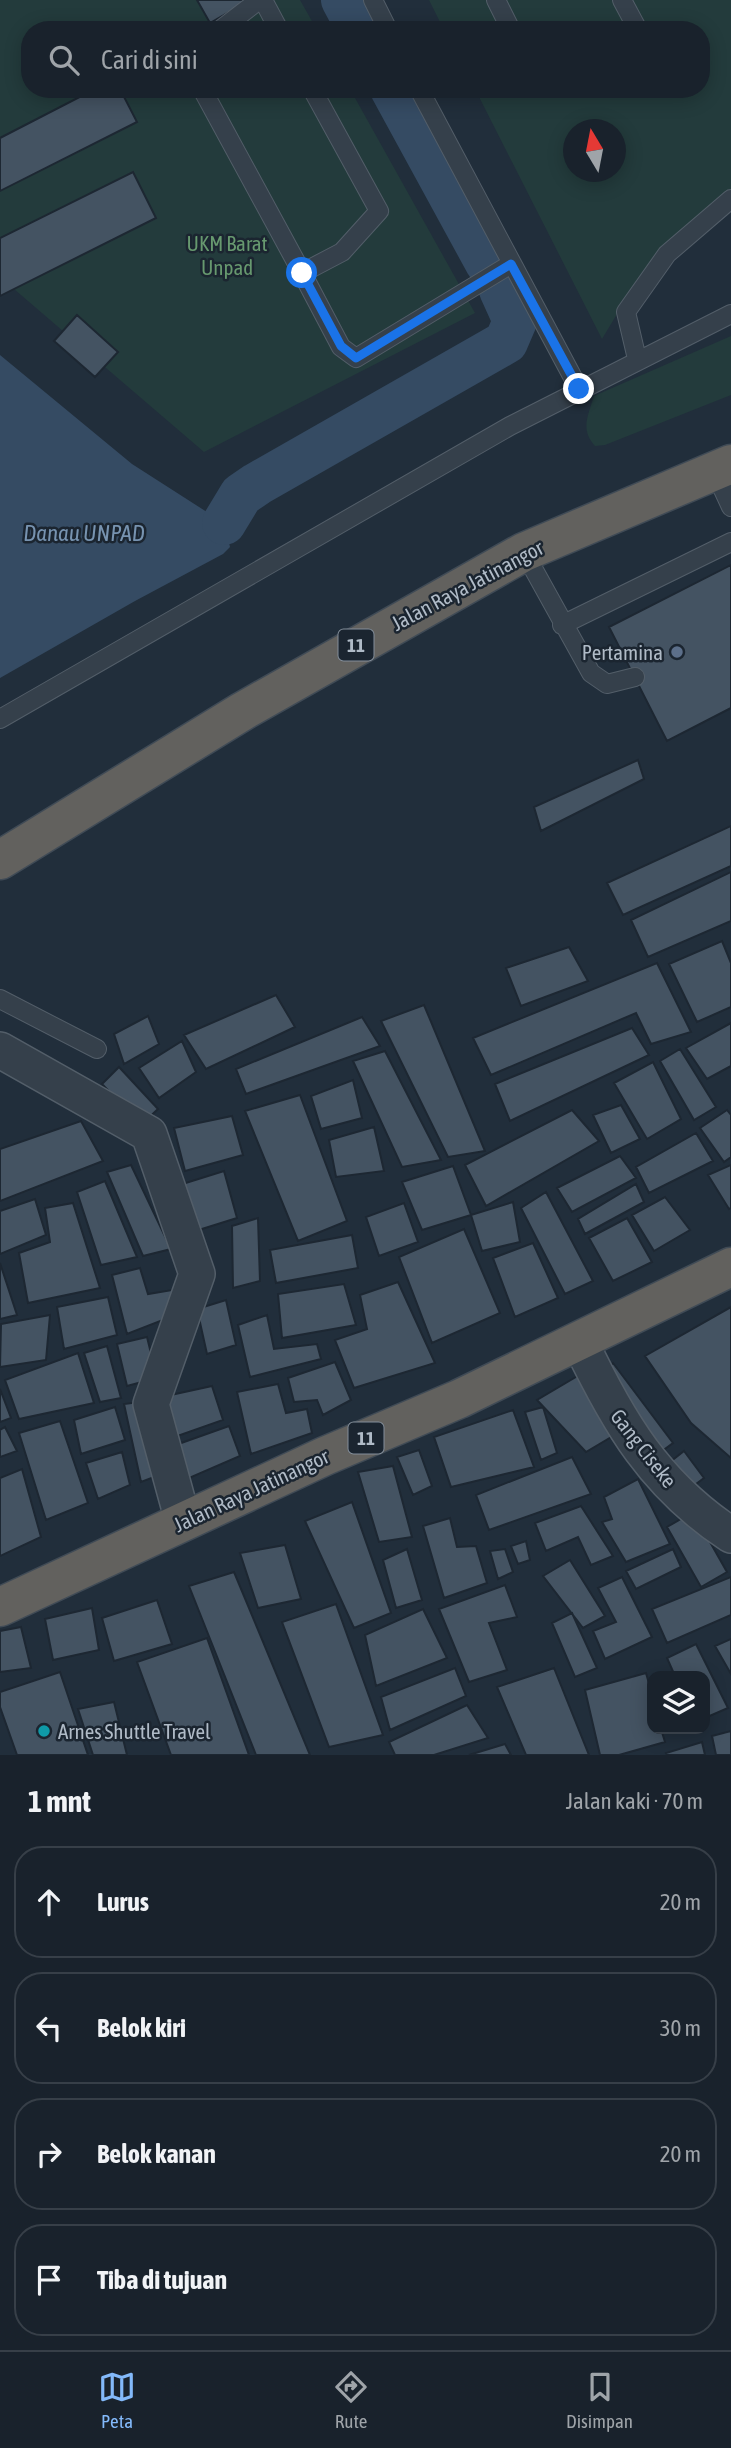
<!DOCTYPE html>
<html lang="id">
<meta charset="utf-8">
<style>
body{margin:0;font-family:"Asap Condensed",sans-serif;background:#222a34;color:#f1f3f6}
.controls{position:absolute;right:21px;bottom:21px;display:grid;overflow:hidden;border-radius:14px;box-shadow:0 4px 18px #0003}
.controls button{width:63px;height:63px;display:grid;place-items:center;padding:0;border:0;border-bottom:2px solid #373f48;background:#19222c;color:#f1f3f6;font:35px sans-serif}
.compass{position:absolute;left:563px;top:119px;width:63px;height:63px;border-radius:50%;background:#19222c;box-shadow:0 4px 18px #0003;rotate:350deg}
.stop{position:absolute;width:21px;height:21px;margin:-16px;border:5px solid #1a73e8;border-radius:50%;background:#fff}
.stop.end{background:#1a73e8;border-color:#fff;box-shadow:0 2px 7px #0008}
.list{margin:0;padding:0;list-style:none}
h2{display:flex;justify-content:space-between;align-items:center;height:91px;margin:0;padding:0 28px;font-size:30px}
h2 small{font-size:23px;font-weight:400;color:#9fa4a9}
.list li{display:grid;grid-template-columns:46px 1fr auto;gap:21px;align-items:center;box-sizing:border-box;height:112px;margin:0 14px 14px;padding:0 14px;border:2px solid #373f48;border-radius:28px}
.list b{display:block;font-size:26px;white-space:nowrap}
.list em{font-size:23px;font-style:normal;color:#9fa4a9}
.icon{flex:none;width:38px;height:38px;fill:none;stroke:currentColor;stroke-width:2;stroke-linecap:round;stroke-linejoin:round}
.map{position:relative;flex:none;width:731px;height:1755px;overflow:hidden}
.search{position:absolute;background:#19222c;box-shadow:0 4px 18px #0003;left:21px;right:21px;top:21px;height:77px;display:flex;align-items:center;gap:18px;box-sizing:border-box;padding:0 24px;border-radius:28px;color:#9fa4a9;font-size:26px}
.sheet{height:595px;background:#19222c}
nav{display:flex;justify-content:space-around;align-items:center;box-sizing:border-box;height:98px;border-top:2px solid #373f48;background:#19222c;font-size:19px;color:#9fa4a9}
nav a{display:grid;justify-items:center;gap:4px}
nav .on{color:#83b9fa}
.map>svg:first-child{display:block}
.green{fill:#233b3c;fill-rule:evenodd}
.water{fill:#354b63}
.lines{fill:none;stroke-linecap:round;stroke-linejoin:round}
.canal{stroke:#354b63;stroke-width:44}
.building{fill:#445362;stroke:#1d2732;stroke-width:2}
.service-casing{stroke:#535e69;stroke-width:20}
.minor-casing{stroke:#535e69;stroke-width:38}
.trunk-casing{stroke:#404b56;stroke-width:41}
.service{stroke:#35404b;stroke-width:18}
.minor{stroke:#35404b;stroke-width:35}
.trunk{stroke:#62615e;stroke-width:38}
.route{stroke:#1a73e8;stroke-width:9}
.service-dot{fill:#5c6f8a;stroke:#1b2530;stroke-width:2.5}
.culture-dot{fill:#0f9aa8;stroke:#1b2530;stroke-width:2.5}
.labels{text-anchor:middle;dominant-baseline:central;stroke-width:5;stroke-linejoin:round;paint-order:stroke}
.shield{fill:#1b2530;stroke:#838e9a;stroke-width:2}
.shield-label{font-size:19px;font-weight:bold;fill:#b0bbc7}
.park-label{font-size:21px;fill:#67996f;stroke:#1b2530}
.street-label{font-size:21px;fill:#b0bbc7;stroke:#1b2530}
.poi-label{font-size:21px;fill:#b0bbc7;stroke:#1b2530;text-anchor:end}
.water-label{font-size:23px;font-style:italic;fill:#7793b0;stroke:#1b2530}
</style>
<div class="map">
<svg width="731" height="1755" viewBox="0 0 731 1755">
<rect width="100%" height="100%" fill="#212e3b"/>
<!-- green -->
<path class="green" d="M 0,0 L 300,0 L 317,30 L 30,30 L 30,89 L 350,89 L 475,313 L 204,452 L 0,277 Z
M 429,0 L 731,0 L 731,195 L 623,304 L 602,339 L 475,89 L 701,89 L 701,30 L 444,30 ZM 574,130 L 616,130 L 616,172 L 574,172 Z
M 731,336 L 731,395 L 605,445 L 595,446 C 580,429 588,416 594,396 Z"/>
<!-- water -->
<path class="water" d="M 0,355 L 132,464 L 224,523 L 230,547 L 223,554 L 135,601 L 0,678 Z"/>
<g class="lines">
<!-- canal -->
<path class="canal" d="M 343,0 L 359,30
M 392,89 L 487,263
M 224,523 L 241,495 L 257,484 L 506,342 L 515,321 L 501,290"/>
</g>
<!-- building -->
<path class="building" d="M 197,0 L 250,0 L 210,23 Z
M 95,89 L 120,89 L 137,122 L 0,191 L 0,138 Z
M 133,172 L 156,218 L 0,296 L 0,238 Z
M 77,315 L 118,352 L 95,377 L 54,341 Z
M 731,565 L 731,708 L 667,741 L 609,627 Z
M 638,760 L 644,779 L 541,831 L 534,807 Z
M 731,826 L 731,866 L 623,915 L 607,883 Z
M 731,872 L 731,921 L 648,957 L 631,920 Z
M 722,941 L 731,963 L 731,1007 L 697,1022 L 669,964 Z
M 569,947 L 588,981 L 521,1006 L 506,968 Z
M 657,963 L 691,1032 L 651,1044 L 636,1013 L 491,1075 L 473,1038 Z
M 276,995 L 295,1027 L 206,1069 L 184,1035 Z
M 424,1005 L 485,1151 L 448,1157 L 381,1021 Z
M 148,1016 L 159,1044 L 124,1064 L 114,1034 Z
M 362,1017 L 380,1046 L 246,1094 L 236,1069 Z
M 731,1023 L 731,1066 L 707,1079 L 686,1048 Z
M 632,1028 L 649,1055 L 510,1121 L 495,1084 Z
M 182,1041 L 196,1072 L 159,1098 L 139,1068 Z
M 680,1049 L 716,1107 L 694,1120 L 660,1061 Z
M 385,1051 L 441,1160 L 402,1167 L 353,1061 Z
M 653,1062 L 681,1119 L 647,1139 L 614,1083 Z
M 119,1067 L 158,1109 L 141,1125 L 102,1084 Z
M 353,1080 L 362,1118 L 321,1129 L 311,1096 Z
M 300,1095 L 347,1221 L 298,1241 L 245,1111 Z
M 621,1105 L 640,1139 L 611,1153 L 593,1115 Z
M 572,1110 L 599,1141 L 486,1206 L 465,1165 Z
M 727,1110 L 731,1115 L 731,1157 L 724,1162 L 700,1128 Z
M 232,1116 L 243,1155 L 185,1171 L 174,1128 Z
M 81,1121 L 103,1161 L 0,1201 L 0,1149 Z
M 374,1127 L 384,1171 L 336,1177 L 329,1140 Z
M 696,1133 L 713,1161 L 649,1193 L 636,1167 Z
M 620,1156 L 636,1178 L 572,1212 L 557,1188 Z
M 131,1165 L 171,1249 L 143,1256 L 107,1172 Z
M 731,1165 L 731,1208 L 729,1209 L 708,1175 Z
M 453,1166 L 471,1215 L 422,1230 L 402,1182 Z
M 224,1171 L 237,1218 L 186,1234 L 176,1186 Z
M 105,1181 L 137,1257 L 101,1265 L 77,1192 Z
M 636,1184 L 644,1202 L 585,1234 L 578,1219 Z
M 546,1192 L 593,1281 L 565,1294 L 521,1208 Z
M 665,1197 L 690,1230 L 654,1251 L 632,1215 Z
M 35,1199 L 46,1235 L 0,1254 L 0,1211 Z
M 513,1202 L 520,1242 L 482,1251 L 471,1215 Z
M 73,1203 L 100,1288 L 28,1303 L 19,1253 L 50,1242 L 45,1208 Z
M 404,1203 L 418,1242 L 379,1256 L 366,1217 Z
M 258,1218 L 260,1281 L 233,1288 L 232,1226 Z
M 627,1218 L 652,1262 L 613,1281 L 589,1238 Z
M 464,1229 L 500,1313 L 432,1343 L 399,1257 Z
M 352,1235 L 358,1268 L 276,1283 L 270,1250 Z
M 533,1243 L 558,1298 L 515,1317 L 493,1258 Z
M 0,1263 L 17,1315 L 0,1319 Z
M 140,1268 L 148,1294 L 172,1290 L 181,1313 L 127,1334 L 112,1275 Z
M 398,1282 L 435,1363 L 354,1388 L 335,1340 L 367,1329 L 360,1295 Z
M 344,1284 L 356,1325 L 282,1338 L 278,1294 Z
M 108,1297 L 117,1335 L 64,1349 L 57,1307 Z
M 226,1300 L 236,1345 L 207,1354 L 197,1309 Z
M 731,1307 L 731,1458 L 691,1423 L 645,1356 Z
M 50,1315 L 46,1360 L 0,1367 L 1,1324 Z
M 267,1315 L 274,1349 L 317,1344 L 321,1359 L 250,1377 L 238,1325 Z
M 147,1337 L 157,1378 L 127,1386 L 117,1344 Z
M 107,1346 L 121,1398 L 100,1402 L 84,1353 Z
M 78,1353 L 94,1403 L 19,1419 L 5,1380 Z
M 335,1362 L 351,1400 L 323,1415 L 317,1400 L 294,1402 L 288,1378 Z
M 613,1363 L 673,1443 L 654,1457 L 600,1372 Z
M 581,1374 L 623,1430 L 586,1452 L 537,1400 Z
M 278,1384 L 286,1413 L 307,1409 L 312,1433 L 251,1454 L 237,1392 Z
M 212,1386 L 223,1420 L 169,1439 L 157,1398 Z
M 0,1389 L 11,1418 L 0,1422 Z
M 147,1401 L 165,1473 L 141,1482 L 124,1404 Z
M 115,1407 L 125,1440 L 81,1454 L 74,1420 Z
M 543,1407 L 557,1453 L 541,1460 L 525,1412 Z
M 513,1410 L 534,1467 L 451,1487 L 434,1437 Z
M 60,1421 L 88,1503 L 46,1520 L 19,1433 Z
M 229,1426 L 240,1456 L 180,1482 L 170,1447 Z
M 5,1427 L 17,1451 L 0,1457 L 0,1430 Z
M 419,1450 L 432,1486 L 413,1495 L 397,1457 Z
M 684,1451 L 704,1478 L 684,1493 L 665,1466 Z
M 122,1452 L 130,1485 L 98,1499 L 86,1463 Z
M 572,1457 L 591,1494 L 489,1530 L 476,1495 Z
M 393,1466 L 412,1537 L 379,1542 L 358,1472 Z
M 22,1469 L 41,1537 L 0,1556 L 0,1478 Z
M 638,1479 L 670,1544 L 626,1562 L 602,1522 L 612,1519 L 604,1497 Z
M 352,1502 L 391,1613 L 354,1628 L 305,1521 Z
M 581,1506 L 613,1556 L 591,1565 L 578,1537 L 546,1551 L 535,1523 Z
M 693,1512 L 727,1572 L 701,1587 L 667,1527 Z
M 450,1518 L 457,1547 L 476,1546 L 487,1583 L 444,1598 L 423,1526 Z
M 526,1541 L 530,1560 L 518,1564 L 511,1546 Z
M 285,1545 L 301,1599 L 258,1608 L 240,1553 Z
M 407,1549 L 422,1600 L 396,1608 L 383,1560 Z
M 505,1549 L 513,1572 L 498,1579 L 490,1551 Z
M 673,1549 L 681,1567 L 636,1589 L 626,1571 Z
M 570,1560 L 605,1616 L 583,1628 L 543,1576 Z
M 234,1572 L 310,1755 L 256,1755 L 189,1586 Z
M 622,1577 L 652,1637 L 605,1659 L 593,1631 L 616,1622 L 598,1588 Z
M 731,1577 L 731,1615 L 667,1643 L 652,1609 Z
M 505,1585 L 517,1617 L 489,1623 L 507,1670 L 469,1682 L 439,1609 Z
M 157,1600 L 172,1644 L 114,1661 L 102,1618 Z
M 336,1604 L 383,1735 L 329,1747 L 282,1622 Z
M 92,1608 L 99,1650 L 53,1660 L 45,1619 Z
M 423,1609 L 447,1658 L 376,1686 L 365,1635 Z
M 572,1613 L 597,1668 L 575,1677 L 552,1623 Z
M 21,1627 L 31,1668 L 0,1672 L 0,1631 Z
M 207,1638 L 249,1755 L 171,1755 L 137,1662 Z
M 731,1639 L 731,1674 L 715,1646 Z
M 696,1644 L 728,1708 L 705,1718 L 705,1676 L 675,1676 L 667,1658 Z
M 455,1668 L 466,1696 L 390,1730 L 381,1697 Z
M 554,1668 L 589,1755 L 526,1755 L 497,1687 Z
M 60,1672 L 88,1755 L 17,1755 L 0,1707 L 0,1692 Z
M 646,1673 L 652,1694 L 652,1729 L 661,1729 L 665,1742 L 619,1755 L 600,1755 L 585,1690 Z
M 114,1702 L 127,1755 L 93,1755 L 78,1709 Z
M 467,1705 L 488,1738 L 434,1755 L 395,1755 L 389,1742 Z
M 731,1731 L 731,1755 L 716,1755 L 712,1736 Z
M 702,1742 L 705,1755 L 667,1755 L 666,1753 Z
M 505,1744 L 511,1755 L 469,1755 Z"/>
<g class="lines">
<defs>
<path id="service" d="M 263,0 L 279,30
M 373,0 L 388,30
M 496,0 L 511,30
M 622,0 L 638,30
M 220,30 L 259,0
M 202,89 L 302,273 L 342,252 L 379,211 L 312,89
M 419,89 L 579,389
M 302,273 L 341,347 L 356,358 L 511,264
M 637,359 L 626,312 L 667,254 L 731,199
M 714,470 L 731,507
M 524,552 L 591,673 L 607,684 L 635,677
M 562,625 L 731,542
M 0,719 L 510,426 L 731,314
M 0,999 L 97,1049"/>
<path id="minor" d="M 0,1050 L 149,1134 L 197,1274 L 151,1404 L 183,1521
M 580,1342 C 618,1422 655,1485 731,1535"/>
<path id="trunk" d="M 0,860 L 243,711 L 524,552 L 731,464
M 0,1607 L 325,1456 L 459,1399 L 731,1267"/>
</defs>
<!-- service casing -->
<use href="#service" class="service-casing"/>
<!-- minor casing -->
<use href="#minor" class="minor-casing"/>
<!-- trunk casing -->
<use href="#trunk" class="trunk-casing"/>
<!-- service -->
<use href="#service" class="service"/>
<!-- minor -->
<use href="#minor" class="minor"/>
<!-- trunk -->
<use href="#trunk" class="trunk"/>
</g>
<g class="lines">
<!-- route -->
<path class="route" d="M 302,273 L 341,346 L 356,358 L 511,264 L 579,389"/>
</g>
<!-- markers -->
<circle class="service-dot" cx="677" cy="652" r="7"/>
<circle class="culture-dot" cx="44" cy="1731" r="7"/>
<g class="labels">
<!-- shield labels -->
<g class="shield">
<rect x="338.5" y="629.5" width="35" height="31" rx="5"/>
<rect x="348.5" y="1422.5" width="35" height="31" rx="5"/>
</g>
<g class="shield-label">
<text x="356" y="645">11</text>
<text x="366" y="1438">11</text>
</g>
<!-- park labels -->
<g class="park-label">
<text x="227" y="243">UKM Barat<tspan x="227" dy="24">Unpad</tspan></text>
</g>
<!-- street labels -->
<g class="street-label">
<text transform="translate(467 585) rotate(-28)">Jalan Raya Jatinangor</text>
<text transform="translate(644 1448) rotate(52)">Gang Ciseke</text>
<text transform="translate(251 1490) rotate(-25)">Jalan Raya Jatinangor</text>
</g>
<!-- poi labels -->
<g class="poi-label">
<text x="663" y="652">Pertamina</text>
<text x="58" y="1731" text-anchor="start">Arnes Shuttle Travel</text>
</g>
<!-- water labels -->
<g class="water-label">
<text x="84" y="533">Danau UNPAD</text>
</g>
</g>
</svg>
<div class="controls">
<button><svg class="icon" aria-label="layers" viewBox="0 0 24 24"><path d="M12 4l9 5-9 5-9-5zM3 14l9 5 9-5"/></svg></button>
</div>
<svg class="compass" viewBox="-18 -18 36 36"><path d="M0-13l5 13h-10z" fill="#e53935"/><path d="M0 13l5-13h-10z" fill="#9fa4a9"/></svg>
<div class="stop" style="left:302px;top:273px"></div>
<div class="stop end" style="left:579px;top:389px"></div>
<div class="search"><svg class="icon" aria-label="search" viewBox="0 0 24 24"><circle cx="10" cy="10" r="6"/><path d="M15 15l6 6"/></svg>Cari di sini</div>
</div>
<section class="sheet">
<h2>1 mnt<small>Jalan kaki · 70 m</small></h2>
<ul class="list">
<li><svg class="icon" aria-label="ahead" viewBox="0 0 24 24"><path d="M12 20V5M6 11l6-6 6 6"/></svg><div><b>Lurus</b></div><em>20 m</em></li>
<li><svg class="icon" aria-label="left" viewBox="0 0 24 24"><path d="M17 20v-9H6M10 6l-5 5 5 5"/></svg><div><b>Belok kiri</b></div><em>30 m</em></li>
<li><svg class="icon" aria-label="right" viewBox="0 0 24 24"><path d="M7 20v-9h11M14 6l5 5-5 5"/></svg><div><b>Belok kanan</b></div><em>20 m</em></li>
<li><svg class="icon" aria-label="arrive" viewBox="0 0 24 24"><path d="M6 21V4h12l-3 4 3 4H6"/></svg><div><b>Tiba di tujuan</b></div></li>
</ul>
</section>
<nav>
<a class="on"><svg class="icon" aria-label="map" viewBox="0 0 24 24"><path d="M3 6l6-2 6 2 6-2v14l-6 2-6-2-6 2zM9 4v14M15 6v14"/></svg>Peta</a>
<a><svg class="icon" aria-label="directions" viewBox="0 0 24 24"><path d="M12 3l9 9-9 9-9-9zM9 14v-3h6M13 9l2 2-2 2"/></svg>Rute</a>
<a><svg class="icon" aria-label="saved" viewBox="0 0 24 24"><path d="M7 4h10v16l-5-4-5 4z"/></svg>Disimpan</a>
</nav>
